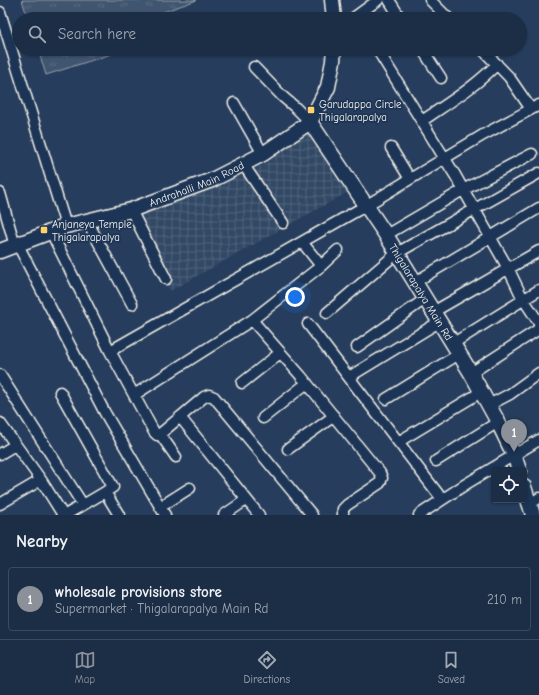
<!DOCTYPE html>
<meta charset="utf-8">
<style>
body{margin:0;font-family:"Comic Neue",sans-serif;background:#25364d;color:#f1f3f6}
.controls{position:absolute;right:12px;bottom:12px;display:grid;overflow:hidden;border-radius:4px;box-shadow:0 1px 3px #0004}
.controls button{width:36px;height:36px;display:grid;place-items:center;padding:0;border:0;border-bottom:1px solid #3a4a5f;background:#1c2e46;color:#f1f3f6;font:20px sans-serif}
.you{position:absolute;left:295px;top:297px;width:14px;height:14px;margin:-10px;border:3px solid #fff;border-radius:50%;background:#1a73e8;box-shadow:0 0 0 6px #1a73e833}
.badge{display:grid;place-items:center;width:26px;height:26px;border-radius:50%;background:#8c9099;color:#fff;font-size:13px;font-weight:700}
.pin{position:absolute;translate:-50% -33px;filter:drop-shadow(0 1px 2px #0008)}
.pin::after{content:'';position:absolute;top:21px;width:14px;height:12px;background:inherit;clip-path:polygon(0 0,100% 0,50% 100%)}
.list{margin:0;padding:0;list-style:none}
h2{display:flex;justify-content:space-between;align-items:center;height:52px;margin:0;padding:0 16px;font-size:17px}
h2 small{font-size:13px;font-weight:400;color:#a0a8b3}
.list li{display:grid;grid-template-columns:26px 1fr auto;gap:12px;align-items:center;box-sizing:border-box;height:64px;margin:0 8px 8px;padding:0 8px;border:1px solid #3a4a5f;border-radius:4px}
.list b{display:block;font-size:15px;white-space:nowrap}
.list p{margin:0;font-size:13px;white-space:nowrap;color:#a0a8b3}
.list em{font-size:13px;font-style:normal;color:#a0a8b3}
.icon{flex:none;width:22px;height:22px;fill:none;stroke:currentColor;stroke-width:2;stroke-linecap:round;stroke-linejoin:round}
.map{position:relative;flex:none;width:539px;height:515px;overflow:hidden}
.search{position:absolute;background:#1c2e46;box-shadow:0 1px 3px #0004;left:12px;right:12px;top:12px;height:44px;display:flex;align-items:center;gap:10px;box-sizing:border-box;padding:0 14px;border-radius:22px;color:#a0a8b3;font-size:15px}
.sheet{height:124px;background:#1c2e46}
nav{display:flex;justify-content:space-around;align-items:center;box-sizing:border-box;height:56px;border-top:1px solid #3a4a5f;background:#1c2e46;font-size:11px;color:#a0a8b3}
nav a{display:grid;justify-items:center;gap:2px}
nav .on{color:#8c9099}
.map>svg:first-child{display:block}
.industrial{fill:url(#industrial-grid)}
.grass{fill:url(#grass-tufts);stroke:#9aa2ac}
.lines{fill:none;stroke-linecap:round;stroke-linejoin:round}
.street-casing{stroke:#f4f1e8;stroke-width:13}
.secondary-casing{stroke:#f4f1e8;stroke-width:17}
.street{stroke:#1d3557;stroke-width:10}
.secondary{stroke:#1d3557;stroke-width:14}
.poi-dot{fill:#ffd166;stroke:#1d3557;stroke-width:1.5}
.labels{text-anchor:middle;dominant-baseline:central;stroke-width:3.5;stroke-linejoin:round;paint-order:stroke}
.poi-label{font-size:11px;fill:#f4f1e8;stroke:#1d3557;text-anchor:start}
.street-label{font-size:11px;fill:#f4f1e8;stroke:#1d3557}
</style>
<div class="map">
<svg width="539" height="515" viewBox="0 0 539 515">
<defs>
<pattern id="industrial-grid" width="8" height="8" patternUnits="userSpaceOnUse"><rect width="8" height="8" fill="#334966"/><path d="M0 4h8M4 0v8" fill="none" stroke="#51647c"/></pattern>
<pattern id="grass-tufts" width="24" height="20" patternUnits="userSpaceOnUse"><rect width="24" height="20" fill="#40546f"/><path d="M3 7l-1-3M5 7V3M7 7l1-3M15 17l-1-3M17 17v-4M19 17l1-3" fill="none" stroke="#5c6d84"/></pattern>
</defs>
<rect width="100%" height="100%" fill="#263d5d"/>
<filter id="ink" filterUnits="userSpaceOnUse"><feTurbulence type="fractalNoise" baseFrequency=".025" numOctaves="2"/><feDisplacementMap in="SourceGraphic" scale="8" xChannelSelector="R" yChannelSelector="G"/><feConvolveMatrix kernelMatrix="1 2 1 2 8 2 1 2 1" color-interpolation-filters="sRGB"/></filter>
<g filter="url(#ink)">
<!-- industrial -->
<path class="industrial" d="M 310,130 L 350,191 L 170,291 L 128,218 L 243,175 L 267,163 Z"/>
<!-- grass -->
<path class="grass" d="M 22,0 L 197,0 L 143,19 L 28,19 Z
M 38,49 L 127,49 L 46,75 Z"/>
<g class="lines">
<defs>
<path id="street" d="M 389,0 L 401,19
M 430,0 L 449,19
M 0,12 L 66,226
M 352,19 L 378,0
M 377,49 L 455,175 L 509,270 L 522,297 L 539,323
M 422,49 L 441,78
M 482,49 L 509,77 L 531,109
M 254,67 L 283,97 L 296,108 L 310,122
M 234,103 L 263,154
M 422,121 C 448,103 475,87 497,64
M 391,148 L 410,179
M 243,164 L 283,223
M 0,193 L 15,246
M 131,210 L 166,279
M 87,221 L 132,304
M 51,232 L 110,351 L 154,432 L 157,435 L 160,434 L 204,397 L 209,395 L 214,397 L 312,515
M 386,235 L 463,190 L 532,154
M 18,245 L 105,413 L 165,515
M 321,266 L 338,250
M 415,282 L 539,208
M 433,312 L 539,251
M 327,313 L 397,253 L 539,173
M 252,320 L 321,266 L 302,242
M 308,324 L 442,499
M 452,344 L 539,290
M 357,347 L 425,299
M 110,351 L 367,205 L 483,135 L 539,105
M 471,373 L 539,329
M 0,375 L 83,505 L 105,492 L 119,515
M 349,377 L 439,322
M 242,383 L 280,353
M 60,392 L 113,487 L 105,492
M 134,395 L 252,320 L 301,376 L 380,473 L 382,478 L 380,483 L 347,505 L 343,509 L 343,515
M 386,399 L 459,354
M 489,405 L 510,394 L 539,373
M 180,417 L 259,515
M 263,418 L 307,383
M 0,423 L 41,480 L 63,515
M 160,434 L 176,457
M 398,442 L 481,392
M 288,449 L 334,416
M 0,454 L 15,445
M 436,461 L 498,422
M 0,504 L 41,480
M 529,505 L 539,498
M 160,507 L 190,488
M 65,515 L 83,505
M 224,515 L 246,500
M 419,515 L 466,484 L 539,440"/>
<g id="secondary">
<path d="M 332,0 L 334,19"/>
<path id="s1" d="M 310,122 L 386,235 L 471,373 L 498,422 L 514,455 L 519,470"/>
<path id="s2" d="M 0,251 L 66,226 L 131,210 L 212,180 L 263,154 L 310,122 L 328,87 L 333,61 L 334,49"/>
<path d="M 524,487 L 533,515"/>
</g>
</defs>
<!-- street casing -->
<use href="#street" class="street-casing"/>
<!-- secondary casing -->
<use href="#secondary" class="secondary-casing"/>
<!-- street -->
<use href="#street" class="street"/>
<!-- secondary -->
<use href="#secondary" class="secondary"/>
</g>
</g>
<!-- markers -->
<g class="poi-dot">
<rect x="307" y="106" width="8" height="8" rx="2"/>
<rect x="40" y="226" width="8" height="8" rx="2"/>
</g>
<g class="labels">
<!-- poi labels -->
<g class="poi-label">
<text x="319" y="104">Garudappa Circle<tspan x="319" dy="13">Thigalarapalya</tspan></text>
<text x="52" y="224">Anjaneya Temple<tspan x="52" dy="13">Thigalarapalya</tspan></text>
</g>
<!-- street labels -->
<g class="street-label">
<text stroke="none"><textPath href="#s2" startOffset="208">Andrahalli Main Road</textPath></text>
<text stroke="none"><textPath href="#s1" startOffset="203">Thigalarapalya Main Rd</textPath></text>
</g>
</g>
</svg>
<div class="controls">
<button><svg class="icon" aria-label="locate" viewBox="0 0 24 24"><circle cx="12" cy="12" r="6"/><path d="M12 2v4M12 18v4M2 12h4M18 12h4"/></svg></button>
</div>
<div class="you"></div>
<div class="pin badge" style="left:514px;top:452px">1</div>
<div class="search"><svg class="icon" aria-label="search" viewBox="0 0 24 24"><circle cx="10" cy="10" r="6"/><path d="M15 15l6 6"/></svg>Search here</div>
</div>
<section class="sheet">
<h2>Nearby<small></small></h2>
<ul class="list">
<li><span class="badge">1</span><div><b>wholesale provisions store</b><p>Supermarket · Thigalarapalya Main Rd</p></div><em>210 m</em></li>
</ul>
</section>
<nav>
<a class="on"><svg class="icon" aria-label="map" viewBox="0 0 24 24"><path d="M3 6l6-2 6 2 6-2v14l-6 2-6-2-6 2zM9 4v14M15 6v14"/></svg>Map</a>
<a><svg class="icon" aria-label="directions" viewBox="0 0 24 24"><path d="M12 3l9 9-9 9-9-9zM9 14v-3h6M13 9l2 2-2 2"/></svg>Directions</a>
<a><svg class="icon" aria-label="saved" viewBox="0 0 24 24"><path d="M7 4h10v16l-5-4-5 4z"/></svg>Saved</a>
</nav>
